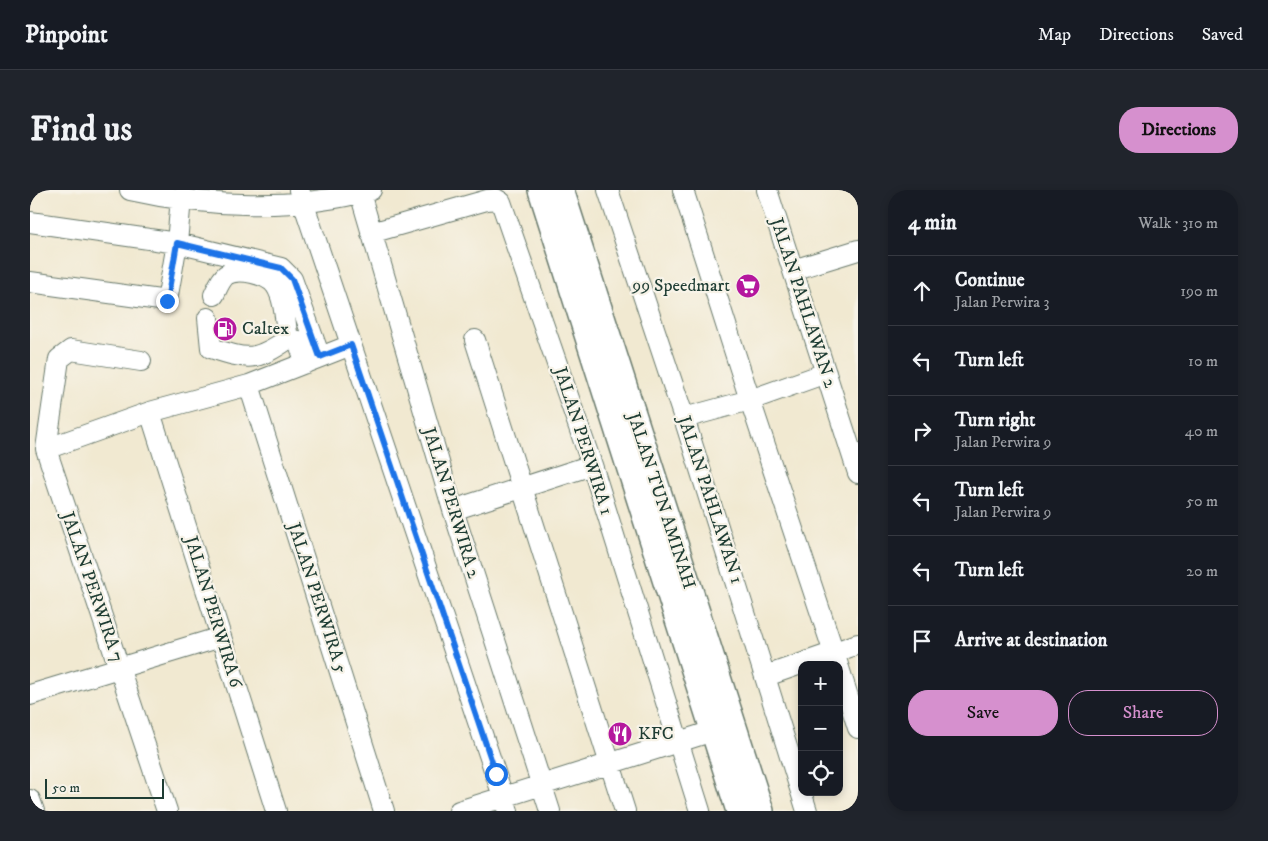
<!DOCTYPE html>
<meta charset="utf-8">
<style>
body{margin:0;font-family:"IM FELL DW Pica",serif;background:#20242c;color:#f1f3f6}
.controls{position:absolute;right:15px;bottom:15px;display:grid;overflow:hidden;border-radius:10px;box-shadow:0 2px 8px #0003}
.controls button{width:45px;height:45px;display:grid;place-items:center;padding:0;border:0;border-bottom:1px solid #363941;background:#171b24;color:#f1f3f6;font:25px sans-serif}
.scale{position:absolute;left:15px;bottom:12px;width:119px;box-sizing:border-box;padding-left:5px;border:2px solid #1f3d34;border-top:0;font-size:14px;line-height:18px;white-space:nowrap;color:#1f3d34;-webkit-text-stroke:4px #f7f3e8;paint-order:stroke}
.stop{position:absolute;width:15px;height:15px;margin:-11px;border:4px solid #1a73e8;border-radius:50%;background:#fff}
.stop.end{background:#1a73e8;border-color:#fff;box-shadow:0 1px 5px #0008}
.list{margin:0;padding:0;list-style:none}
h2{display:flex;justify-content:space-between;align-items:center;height:65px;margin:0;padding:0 20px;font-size:21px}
h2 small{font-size:16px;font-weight:400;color:#9ea1a6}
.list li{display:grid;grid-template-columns:32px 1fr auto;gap:15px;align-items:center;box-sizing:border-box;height:70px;padding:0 20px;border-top:1px solid #363941}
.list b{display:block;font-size:19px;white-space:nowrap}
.list p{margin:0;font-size:16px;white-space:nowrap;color:#9ea1a6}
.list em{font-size:16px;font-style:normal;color:#9ea1a6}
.actions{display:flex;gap:10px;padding:15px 20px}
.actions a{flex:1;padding:11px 0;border:1px solid #d690ce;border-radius:20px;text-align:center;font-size:18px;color:#d690ce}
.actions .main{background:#d690ce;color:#111}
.icon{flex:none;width:28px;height:28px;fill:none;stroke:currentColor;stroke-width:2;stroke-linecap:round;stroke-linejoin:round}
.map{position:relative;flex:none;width:828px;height:621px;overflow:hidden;border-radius:20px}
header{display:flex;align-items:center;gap:30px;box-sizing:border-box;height:70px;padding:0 25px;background:#171b24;border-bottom:1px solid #363941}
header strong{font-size:24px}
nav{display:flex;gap:28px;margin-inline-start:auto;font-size:18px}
.intro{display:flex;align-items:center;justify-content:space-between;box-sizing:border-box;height:120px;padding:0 30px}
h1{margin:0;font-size:35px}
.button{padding:12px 22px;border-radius:20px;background:#d690ce;color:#111;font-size:18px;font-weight:700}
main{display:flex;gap:30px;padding:0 30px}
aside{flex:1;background:#171b24;border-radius:20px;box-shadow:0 2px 8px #0003}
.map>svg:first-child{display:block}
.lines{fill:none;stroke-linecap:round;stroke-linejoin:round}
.minor-casing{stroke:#68796b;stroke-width:22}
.major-casing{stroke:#68796b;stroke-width:28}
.minor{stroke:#fff;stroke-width:20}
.major{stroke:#fff;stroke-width:25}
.route{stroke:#1a73e8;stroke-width:6}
.labels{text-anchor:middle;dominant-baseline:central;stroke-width:4.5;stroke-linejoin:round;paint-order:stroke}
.poi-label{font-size:18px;fill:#1f3d34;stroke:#f7f3e8;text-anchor:start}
.street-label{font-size:18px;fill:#1f3d34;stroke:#f7f3e8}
</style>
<header>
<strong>Pinpoint</strong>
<nav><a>Map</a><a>Directions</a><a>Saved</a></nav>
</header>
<div class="intro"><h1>Find us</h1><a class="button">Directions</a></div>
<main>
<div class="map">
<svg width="828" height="621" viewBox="0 0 828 621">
<rect width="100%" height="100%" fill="#f7f3e8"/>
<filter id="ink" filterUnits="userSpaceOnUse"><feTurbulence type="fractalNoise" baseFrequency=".02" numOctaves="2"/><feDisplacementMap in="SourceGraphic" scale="10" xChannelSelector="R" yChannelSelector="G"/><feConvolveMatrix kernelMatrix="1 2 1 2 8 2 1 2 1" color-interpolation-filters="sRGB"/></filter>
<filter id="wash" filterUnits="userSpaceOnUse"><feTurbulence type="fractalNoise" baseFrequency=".0096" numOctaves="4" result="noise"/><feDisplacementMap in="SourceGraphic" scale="20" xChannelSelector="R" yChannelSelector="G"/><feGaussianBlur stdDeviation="1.12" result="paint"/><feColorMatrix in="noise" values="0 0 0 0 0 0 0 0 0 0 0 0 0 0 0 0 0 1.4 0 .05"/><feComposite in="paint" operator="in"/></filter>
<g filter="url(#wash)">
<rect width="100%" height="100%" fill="#f1e9d1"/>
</g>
<g filter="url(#ink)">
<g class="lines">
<defs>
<path id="minor" d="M 100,0 C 174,17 268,21 341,0
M 269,0 L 478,621
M 578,0 L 654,228 L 777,621
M 653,0 L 720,210 L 808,475
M 737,0 L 828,283
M 330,3 L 423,320 L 520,621
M 0,32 L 147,53 L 251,78 L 262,89 L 290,167
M 341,43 L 457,10 L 466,9 L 471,12 L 562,275 L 670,621
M 763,80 L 828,60
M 0,92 L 137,111 L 147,53 L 151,8
M 184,105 C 187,99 190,90 196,85 C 208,77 238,84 246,96 C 255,110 255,132 258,149
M 178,128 L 181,158 C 218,170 225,172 258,149 L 268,151 L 276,173
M 445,150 L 595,621
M 111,171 L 41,160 L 29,169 L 16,259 L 137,621
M 219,195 L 354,621
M 120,222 L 246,621
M 654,228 L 720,210 L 796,183
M 16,259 L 120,222 L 219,195 L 321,155
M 423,320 L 562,275
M 809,478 L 828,538
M 736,486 L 828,454
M 0,505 L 191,447
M 0,610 L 4,621
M 429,621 L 683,541"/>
<path id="major" d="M 511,0 L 709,621
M 531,0 L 731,621"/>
</defs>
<!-- minor casing -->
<use href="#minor" class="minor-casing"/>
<!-- major casing -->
<use href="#major" class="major-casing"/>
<!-- minor -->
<use href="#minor" class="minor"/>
<!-- major -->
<use href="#major" class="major"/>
</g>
</g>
<g class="lines" filter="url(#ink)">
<!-- route -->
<path class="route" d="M 137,111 L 147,53 L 251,78 L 262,89 L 290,167 L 321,155 L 466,584"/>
</g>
<!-- icons -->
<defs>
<symbol id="supermarket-disc" viewBox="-11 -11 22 22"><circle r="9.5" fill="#b5179e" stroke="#f7f3e8"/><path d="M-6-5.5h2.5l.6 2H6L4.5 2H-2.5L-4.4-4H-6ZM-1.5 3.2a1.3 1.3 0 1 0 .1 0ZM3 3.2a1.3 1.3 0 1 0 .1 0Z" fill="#fff"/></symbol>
<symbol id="fuel-disc" viewBox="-11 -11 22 22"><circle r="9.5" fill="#b5179e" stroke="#f7f3e8"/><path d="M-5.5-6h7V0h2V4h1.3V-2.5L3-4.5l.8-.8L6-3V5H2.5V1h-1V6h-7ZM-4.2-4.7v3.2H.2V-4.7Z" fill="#fff"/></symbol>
<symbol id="restaurant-disc" viewBox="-11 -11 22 22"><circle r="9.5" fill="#b5179e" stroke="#f7f3e8"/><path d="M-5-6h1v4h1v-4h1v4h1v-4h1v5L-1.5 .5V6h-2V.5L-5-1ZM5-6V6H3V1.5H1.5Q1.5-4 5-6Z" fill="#fff"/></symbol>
</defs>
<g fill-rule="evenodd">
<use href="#supermarket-disc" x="704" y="82" width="28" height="28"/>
<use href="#fuel-disc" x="181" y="125" width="28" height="28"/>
<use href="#restaurant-disc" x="576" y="530" width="28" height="28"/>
</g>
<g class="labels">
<!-- poi labels -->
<g class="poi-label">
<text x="700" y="96" text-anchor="end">99 Speedmart</text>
<text x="212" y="139">Caltex</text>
<text x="608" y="544">KFC</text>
</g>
<!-- street labels -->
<g class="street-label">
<text transform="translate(773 113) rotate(72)">JALAN PAHLAWAN 2</text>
<text transform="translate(553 251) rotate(72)">JALAN PERWIRA 1</text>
<text transform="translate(680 310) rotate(72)">JALAN PAHLAWAN 1</text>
<text transform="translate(631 311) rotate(72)">JALAN TUN AMINAH</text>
<text transform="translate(421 313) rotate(73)">JALAN PERWIRA 2</text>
<text transform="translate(62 397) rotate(71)">JALAN PERWIRA 7</text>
<text transform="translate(287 408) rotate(72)">JALAN PERWIRA 5</text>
<text transform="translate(183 422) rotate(73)">JALAN PERWIRA 6</text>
</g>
</g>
</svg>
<div class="controls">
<button>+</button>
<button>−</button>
<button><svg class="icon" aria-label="locate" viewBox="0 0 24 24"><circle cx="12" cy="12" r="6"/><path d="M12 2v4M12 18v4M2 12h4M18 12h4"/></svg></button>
</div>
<div class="scale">50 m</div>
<div class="stop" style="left:466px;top:584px"></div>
<div class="stop end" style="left:137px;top:111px"></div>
</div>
<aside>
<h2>4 min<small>Walk · 310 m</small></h2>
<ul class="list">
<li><svg class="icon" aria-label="ahead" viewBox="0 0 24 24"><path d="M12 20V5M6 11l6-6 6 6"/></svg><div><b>Continue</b><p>Jalan Perwira 3</p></div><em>190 m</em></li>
<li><svg class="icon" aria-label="left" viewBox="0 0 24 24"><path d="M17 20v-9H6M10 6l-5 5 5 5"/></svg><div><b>Turn left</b></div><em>10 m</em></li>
<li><svg class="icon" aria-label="right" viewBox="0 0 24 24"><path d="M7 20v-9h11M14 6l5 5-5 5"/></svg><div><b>Turn right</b><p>Jalan Perwira 9</p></div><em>40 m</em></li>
<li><svg class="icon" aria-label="left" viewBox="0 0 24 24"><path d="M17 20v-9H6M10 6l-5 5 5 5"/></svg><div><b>Turn left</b><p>Jalan Perwira 9</p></div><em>50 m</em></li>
<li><svg class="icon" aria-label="left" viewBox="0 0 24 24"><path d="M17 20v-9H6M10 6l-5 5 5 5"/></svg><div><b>Turn left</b></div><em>20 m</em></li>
<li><svg class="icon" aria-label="arrive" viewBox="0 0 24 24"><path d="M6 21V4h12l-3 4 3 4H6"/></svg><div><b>Arrive at destination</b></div></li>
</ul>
<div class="actions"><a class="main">Save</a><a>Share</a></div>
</aside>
</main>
